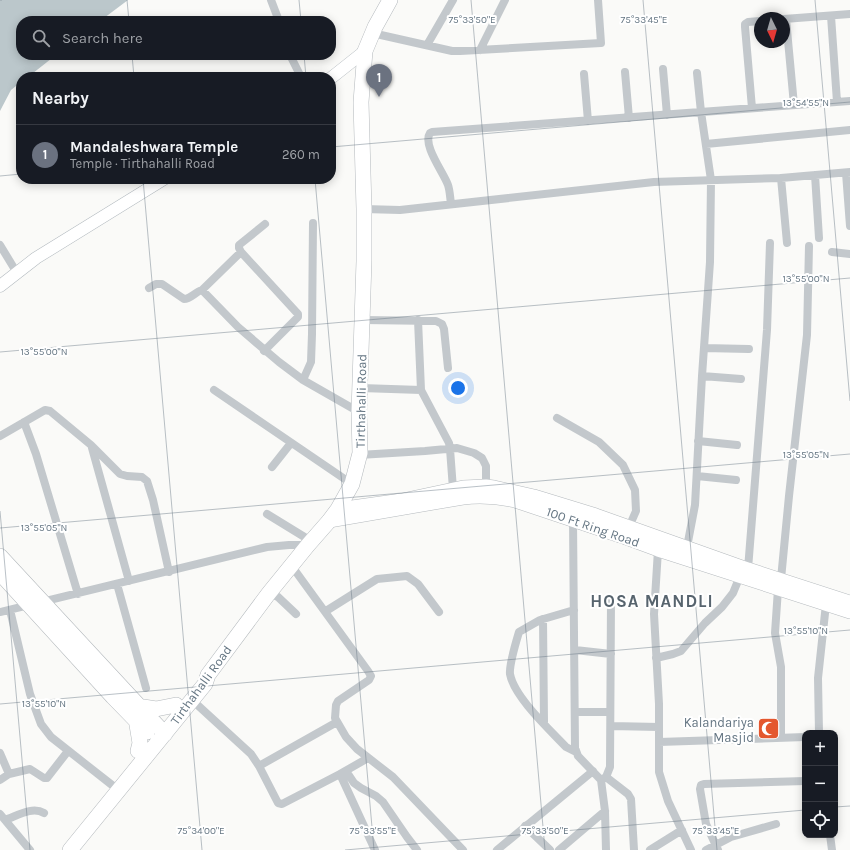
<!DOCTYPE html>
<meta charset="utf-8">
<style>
body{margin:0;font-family:Karla,sans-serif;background:#20242c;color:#f1f3f6}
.controls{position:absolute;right:12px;bottom:12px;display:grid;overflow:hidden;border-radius:8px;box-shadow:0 2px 10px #0003}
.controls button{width:36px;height:36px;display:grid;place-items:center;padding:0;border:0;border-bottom:1px solid #363941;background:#171b24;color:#f1f3f6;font:20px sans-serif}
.compass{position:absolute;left:754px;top:12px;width:36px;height:36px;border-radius:50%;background:#171b24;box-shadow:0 2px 10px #0003;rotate:175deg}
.you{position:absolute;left:458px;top:388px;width:14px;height:14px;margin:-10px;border:3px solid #fff;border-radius:50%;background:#1a73e8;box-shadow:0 0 0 6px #1a73e833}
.badge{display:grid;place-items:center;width:26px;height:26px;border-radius:50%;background:#1a73e8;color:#fff;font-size:13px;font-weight:700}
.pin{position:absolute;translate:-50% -33px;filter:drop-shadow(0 1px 2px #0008)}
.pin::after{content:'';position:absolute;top:21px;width:14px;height:12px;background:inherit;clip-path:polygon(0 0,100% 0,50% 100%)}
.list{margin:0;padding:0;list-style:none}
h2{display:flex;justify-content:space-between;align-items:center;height:52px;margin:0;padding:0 16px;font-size:17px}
h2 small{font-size:13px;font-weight:400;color:#9ea1a6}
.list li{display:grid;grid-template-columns:26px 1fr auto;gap:12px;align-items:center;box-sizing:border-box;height:60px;padding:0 16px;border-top:1px solid #363941}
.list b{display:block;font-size:15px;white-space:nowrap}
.list p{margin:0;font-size:13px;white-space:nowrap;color:#9ea1a6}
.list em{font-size:13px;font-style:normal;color:#9ea1a6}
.icon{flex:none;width:22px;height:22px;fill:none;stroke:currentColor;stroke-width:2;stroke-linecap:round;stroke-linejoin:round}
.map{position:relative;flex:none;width:850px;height:850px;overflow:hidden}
.search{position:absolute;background:#171b24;box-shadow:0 2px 10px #0003;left:16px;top:16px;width:320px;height:44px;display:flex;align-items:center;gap:10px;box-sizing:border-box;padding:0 14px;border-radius:16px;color:#9ea1a6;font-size:15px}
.panel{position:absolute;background:#171b24;box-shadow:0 2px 10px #0003;left:16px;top:72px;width:320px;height:112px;border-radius:16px}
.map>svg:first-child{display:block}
.water{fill:#bbc7cb}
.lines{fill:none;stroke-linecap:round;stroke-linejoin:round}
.secondary-casing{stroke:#b3babf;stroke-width:13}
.primary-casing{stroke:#b5babe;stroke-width:14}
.highway-casing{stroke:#b4b9bd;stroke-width:16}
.street{stroke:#c3c8cc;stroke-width:8}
.secondary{stroke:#fff;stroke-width:12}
.primary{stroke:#fff;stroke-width:13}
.highway{stroke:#fff;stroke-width:15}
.ticks{fill:none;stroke:#657683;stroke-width:1;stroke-opacity:0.45}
.labels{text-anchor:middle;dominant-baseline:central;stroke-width:4;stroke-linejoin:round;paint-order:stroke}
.street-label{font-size:13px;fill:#657683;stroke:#fff}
.poi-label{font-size:13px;fill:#657683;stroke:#fff;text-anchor:end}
.district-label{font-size:17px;font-weight:bold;letter-spacing:1px;fill:#57646e;stroke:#fff}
.ticks-label{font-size:10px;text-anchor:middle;fill:#657683;stroke:#fff;stroke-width:4;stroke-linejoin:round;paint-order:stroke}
</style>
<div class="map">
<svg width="850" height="850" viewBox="0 0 850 850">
<rect width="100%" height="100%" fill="#fafaf8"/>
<!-- water -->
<path class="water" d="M 0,0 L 128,0 L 100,21 L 21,21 L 21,55 L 56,55 L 28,77 L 21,77 L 21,82 L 11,90 L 0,111 Z"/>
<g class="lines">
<defs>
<path id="secondary" d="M 331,78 L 365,51
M 0,286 L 36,258 L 164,179"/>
<path id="primary" d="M 338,509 L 402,500 L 463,487 L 486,486 L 494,487 L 534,496 L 596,515 L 748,569 L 850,602
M 329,521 L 463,498 C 481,496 497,497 515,501 L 620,536 L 658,550 L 850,612"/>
<path id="highway" d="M 0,556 L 165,734
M 0,573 L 113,697 L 147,732
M 137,706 L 156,709 L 176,705
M 136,719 L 140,743 L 138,751
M 70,850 L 205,684 L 208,675 L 269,593 L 308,545 L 329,521 L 338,509 L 352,484 L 360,453 L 359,412 L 364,261 L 364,209 L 361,102 L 365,51 L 375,27 L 390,0"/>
</defs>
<!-- secondary casing -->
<use href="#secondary" class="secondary-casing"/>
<!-- primary casing -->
<use href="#primary" class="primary-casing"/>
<!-- highway casing -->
<use href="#highway" class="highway-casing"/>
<!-- street -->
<path class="street" d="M 271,0 L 279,21
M 831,16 L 837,102
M 784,19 L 850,14
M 786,19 L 794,105
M 372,33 L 452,51 L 460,51 L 601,43 L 598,0
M 427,45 L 453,0
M 480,50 L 505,0
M 290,55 L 301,77
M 663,69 L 667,115
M 625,72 L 629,118
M 584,74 L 588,121
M 752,108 L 745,27 L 745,24 L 748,22 L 760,21
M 706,144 L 850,130
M 846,173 L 850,226
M 815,175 L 819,238
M 781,178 L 787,243
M 451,204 C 450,197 450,191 448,185 C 444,173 422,145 430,133 L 432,132 L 850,101
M 364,209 L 400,210 L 654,182 L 781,178 L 850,172
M 0,245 L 17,273
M 832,252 L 850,254
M 149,288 L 156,284 L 162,284 L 184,299 C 191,299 195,292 202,290 L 241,252
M 202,290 L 238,327 L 279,362 L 303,380 L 359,412
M 363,320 L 436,321 L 442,324 L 444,329 L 448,368
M 418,320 L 421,390 L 449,443 L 450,449 L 453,489
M 704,348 L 749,349
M 264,351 L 298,317 L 298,314 L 241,252 L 239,248 L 239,245 L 265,224
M 702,376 L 741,379
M 303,380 L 311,362 L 312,334 L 313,223
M 361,388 L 421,390
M 214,390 L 352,484
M 557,418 L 599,442 L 623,465 L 635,490 L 636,511 L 629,527
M 24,422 L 36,454 L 78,594
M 0,436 L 45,410 L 50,411 L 91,445 L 120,474 L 127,476 L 142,477 L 147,481 L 153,500 L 169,572
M 698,441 L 737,445
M 92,448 L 129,581
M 359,455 L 425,451 L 457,448 L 474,453 L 482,458 L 486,466 L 486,486
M 272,467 L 291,443
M 697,476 L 736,480
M 267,514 L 311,541
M 573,520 L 575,748 L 578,756 L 601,780 L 605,811 L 606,850
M 687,547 L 695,505 L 702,376 L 710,262 L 711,180 L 701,112 L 697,73
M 658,550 L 654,614 L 659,704 L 659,772 L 668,801 L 691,850
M 291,565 L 368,671 L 371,676 L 369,680 L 338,701 L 336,705 L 335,718 L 346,737 L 357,749 L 393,777 L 463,850
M 748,569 L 767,330 L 770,243
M 781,579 L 789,496 L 807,335 L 809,246
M 117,584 L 146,688
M 778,589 L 775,633 L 781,667 L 781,738
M 269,593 L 278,597 L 296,614
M 10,610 L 30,694 L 41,724 L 51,737 L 112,785
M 574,610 L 540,620 L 519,632 C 516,642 509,665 510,674 C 514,697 550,730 566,747 L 576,752
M 326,611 L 377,579 L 407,576 L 418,584 L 439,612
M 0,612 L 267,547 L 289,545 L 308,545
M 543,619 L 544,722
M 575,650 L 611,654
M 656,658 L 673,654 L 681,651 L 705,623 L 722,607 L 733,593 L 740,576
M 192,700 L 251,754 L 259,766 L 278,803 L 282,804 L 340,774 L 368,758
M 575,712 L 610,712
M 611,726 L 659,727
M 819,733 L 818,678 L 826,604
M 659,742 L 805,737
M 0,753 L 9,774
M 259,766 L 337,722
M 346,771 L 354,783 L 361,788 L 376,796 L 383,802 L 407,837 L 417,850
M 340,774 L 375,850
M 606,777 L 628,794 L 631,799 L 634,850
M 0,780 L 9,774 L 30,769 L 44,778 L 47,778 L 68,751
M 601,780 L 606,777 L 610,767 L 611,601
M 0,814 L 30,850
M 5,820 C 17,816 32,806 44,813
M 525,826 L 550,850
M 830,835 L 832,850
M 497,850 L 593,771
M 559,850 L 605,811
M 650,850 L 682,830
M 706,850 L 731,837 L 776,824
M 718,850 L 706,824 L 700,789 L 701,785 L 704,784 L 805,781"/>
<!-- secondary -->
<use href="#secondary" class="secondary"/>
<!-- primary -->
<use href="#primary" class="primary"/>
<!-- highway -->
<use href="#highway" class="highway"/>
</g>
<!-- ticks -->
<path class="ticks" d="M 0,0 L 2,0M 127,0 L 129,21M 299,0 L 301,21M 471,0 L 545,850M 643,0 L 717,850M 815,0 L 850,401M 132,55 L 134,77M 304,55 L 306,77M 331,147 L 850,102M 0,176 L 21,174M 143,179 L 202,850M 315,179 L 374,850M 0,352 L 850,278M 0,511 L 30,850M 0,528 L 850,454M 0,704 L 850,630M 835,807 L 850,806M 345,850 L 805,810"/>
<!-- icons -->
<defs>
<symbol id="mosque-square" viewBox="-11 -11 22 22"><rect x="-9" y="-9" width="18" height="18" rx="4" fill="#e4572e" stroke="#fff"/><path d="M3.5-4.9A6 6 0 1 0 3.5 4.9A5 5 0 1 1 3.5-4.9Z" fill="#fff"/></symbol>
</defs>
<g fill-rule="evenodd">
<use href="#mosque-square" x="756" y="716" width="25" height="25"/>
</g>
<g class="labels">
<!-- street labels -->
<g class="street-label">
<text transform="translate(361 401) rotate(-89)">Tirthahalli Road</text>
<text transform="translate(593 527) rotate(19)">100 Ft Ring Road</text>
<text transform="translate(201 685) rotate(-54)">Tirthahalli Road</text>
</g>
<!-- poi labels -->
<g class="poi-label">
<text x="754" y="722">Kalandariya<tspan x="754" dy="15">Masjid</tspan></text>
</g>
<!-- district labels -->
<g class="district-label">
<text x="652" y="601">HOSA MANDLI</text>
</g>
</g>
<g class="ticks-label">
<text x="472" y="23">75°33'50"E</text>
<text x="644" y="23">75°33'45"E</text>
<text x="806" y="106">13°54'55"N</text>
<text x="806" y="282">13°55'00"N</text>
<text x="44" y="355">13°55'00"N</text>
<text x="806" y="458">13°55'05"N</text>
<text x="44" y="531">13°55'05"N</text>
<text x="806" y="634">13°55'10"N</text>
<text x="44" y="707">13°55'10"N</text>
<text x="201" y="834">75°34'00"E</text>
<text x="373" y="834">75°33'55"E</text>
<text x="545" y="834">75°33'50"E</text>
<text x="716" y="834">75°33'45"E</text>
</g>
</svg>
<div class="controls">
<button>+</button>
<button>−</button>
<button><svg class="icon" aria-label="locate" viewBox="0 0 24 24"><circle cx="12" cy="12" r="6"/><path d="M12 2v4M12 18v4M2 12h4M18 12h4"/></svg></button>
</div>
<svg class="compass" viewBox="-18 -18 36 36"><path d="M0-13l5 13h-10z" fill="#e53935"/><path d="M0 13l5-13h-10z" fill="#9ea1a6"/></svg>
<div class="you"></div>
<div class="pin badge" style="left:379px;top:97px;background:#6b7280">1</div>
<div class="search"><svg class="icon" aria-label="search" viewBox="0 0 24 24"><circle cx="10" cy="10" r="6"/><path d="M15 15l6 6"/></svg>Search here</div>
<section class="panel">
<h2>Nearby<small></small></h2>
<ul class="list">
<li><span class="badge" style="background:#6b7280">1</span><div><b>Mandaleshwara Temple</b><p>Temple · Tirthahalli Road</p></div><em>260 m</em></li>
</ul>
</section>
</div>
